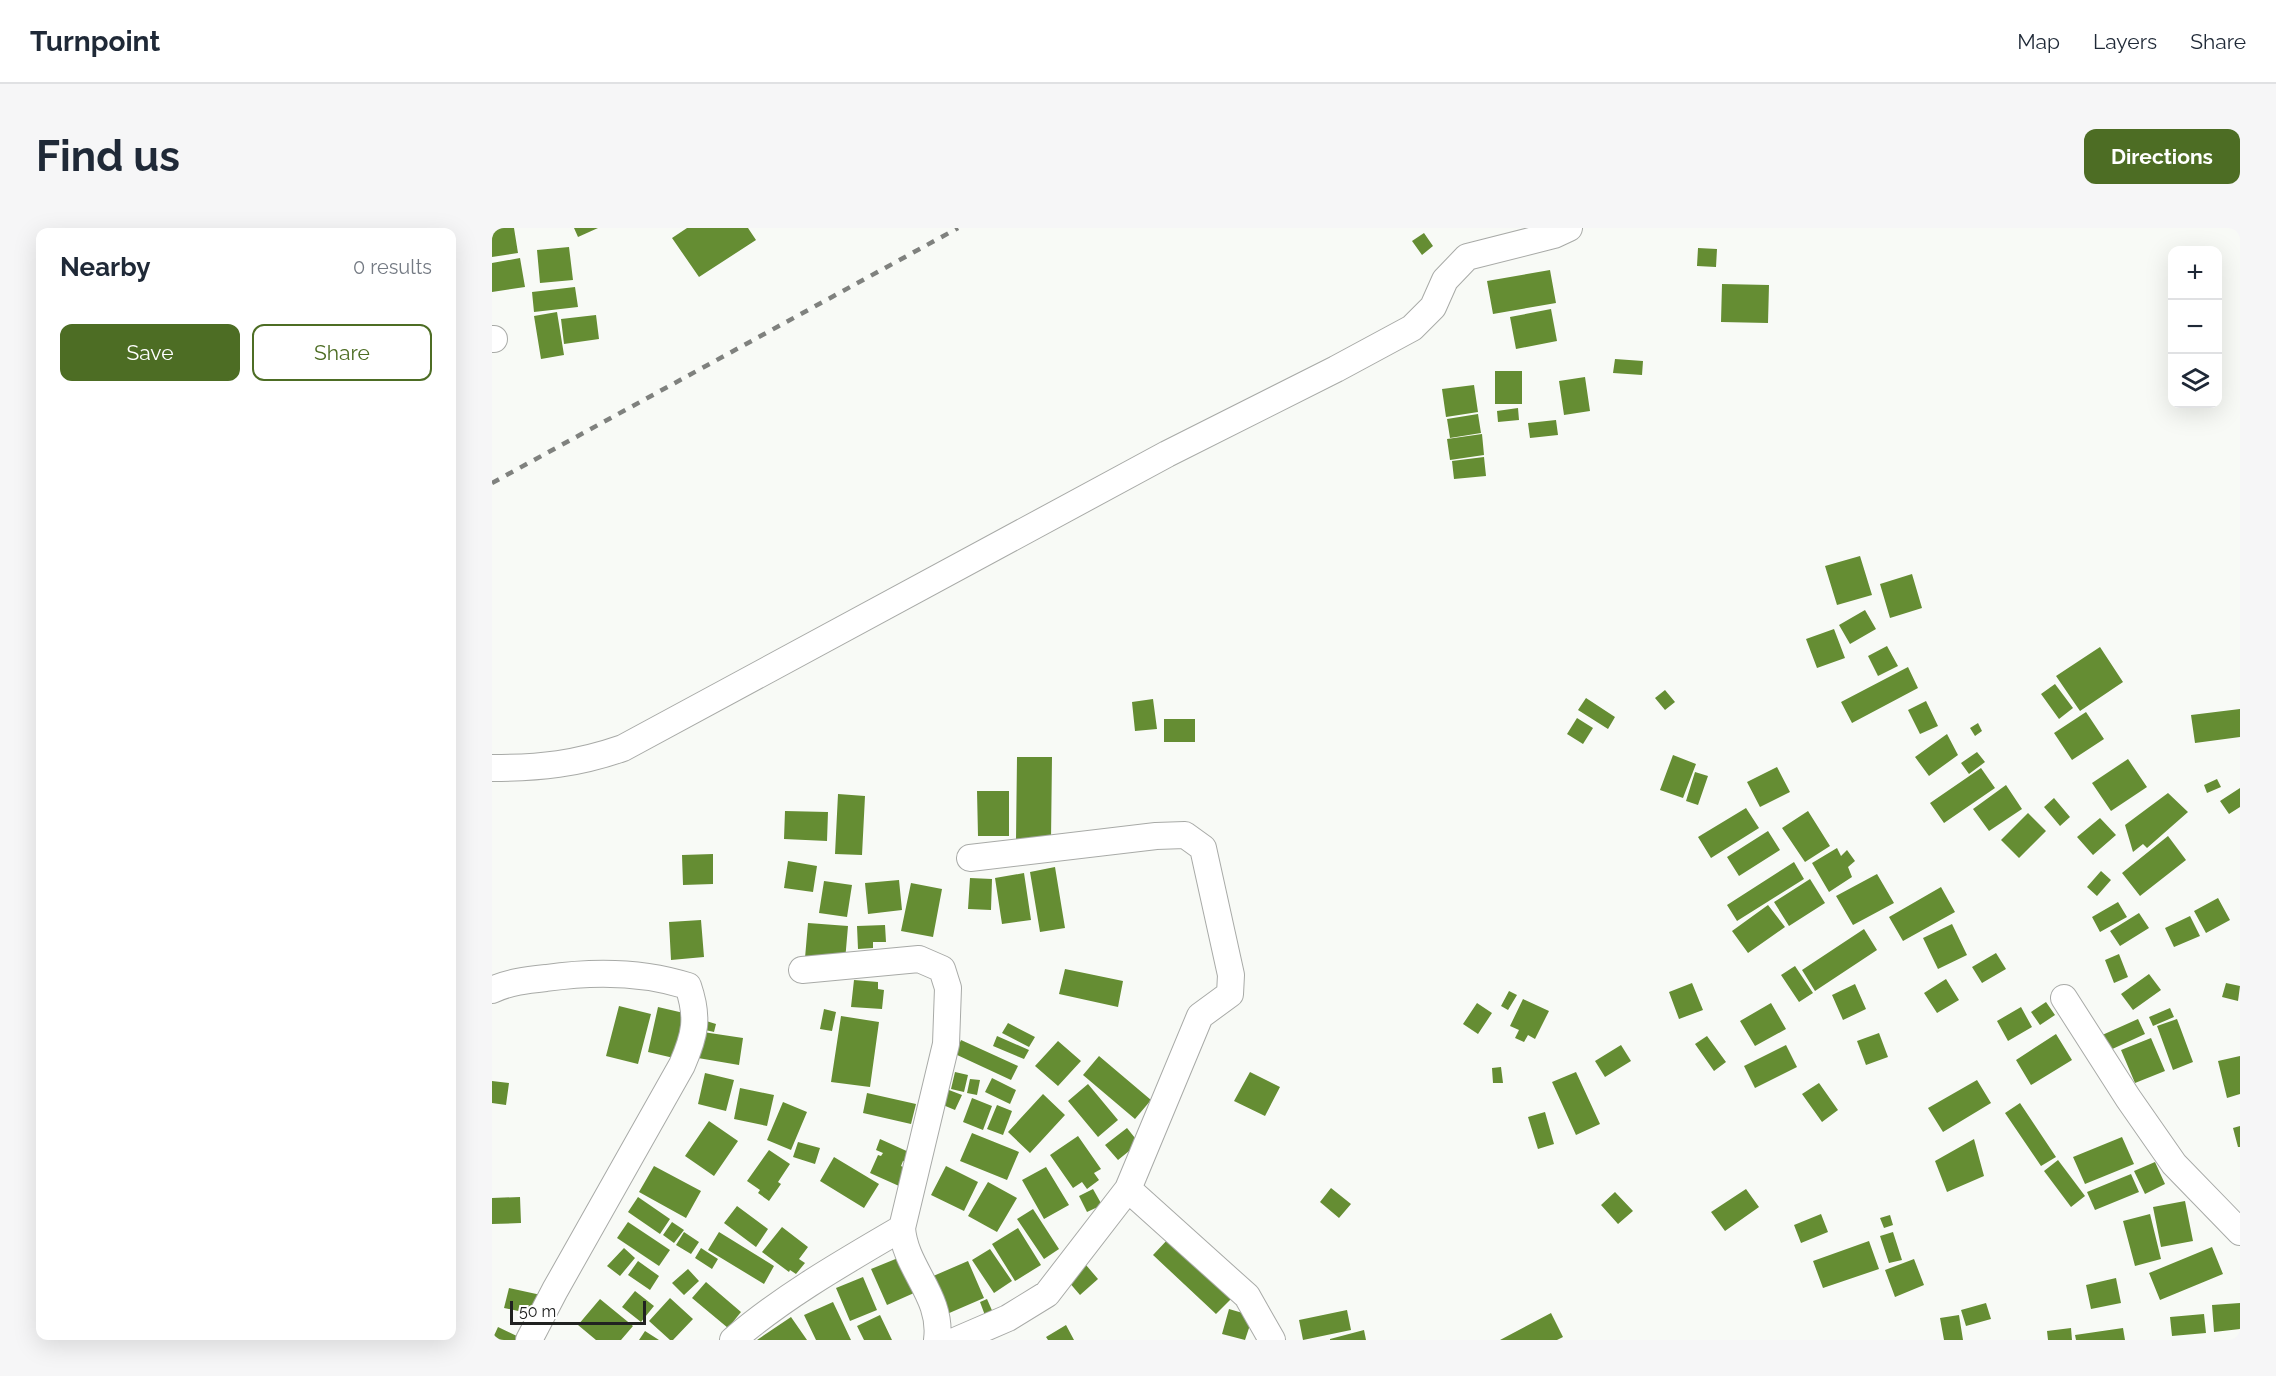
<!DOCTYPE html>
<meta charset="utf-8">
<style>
body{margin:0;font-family:Raleway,sans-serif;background:#f6f6f7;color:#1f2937}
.controls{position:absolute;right:18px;top:18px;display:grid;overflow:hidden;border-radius:12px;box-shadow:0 6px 24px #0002}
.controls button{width:54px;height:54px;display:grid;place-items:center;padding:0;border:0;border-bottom:2px solid #e0e1e3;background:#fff;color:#1f2937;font:30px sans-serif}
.scale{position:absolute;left:18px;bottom:15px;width:136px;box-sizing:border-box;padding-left:6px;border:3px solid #212221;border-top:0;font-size:16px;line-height:21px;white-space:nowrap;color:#212221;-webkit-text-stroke:4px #fff;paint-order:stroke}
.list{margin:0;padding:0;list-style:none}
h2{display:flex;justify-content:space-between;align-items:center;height:78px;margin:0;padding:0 24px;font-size:26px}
h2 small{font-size:20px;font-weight:400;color:#747a83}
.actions{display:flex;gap:12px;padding:18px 24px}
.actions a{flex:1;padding:14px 0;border:2px solid #4d6d24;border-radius:12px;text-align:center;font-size:21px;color:#4d6d24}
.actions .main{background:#4d6d24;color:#fff}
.icon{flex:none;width:33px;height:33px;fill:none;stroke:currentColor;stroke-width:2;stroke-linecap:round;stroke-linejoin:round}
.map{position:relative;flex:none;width:1748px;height:1112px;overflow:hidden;border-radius:12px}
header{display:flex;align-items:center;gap:36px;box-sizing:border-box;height:84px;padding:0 30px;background:#fff;border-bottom:2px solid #e0e1e3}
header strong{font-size:28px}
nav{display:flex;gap:33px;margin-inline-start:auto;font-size:21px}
.intro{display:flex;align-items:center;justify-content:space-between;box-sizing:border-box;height:144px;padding:0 36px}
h1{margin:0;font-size:42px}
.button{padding:15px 27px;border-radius:12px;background:#4d6d24;color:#fff;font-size:21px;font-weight:700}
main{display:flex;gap:36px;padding:0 36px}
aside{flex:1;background:#fff;border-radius:12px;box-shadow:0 6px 24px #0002}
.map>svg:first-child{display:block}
.building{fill:#658d33}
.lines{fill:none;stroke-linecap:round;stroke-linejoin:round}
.minor-casing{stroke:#a8aaa7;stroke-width:28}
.minor{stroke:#fff;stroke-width:26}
.rail{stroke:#7f817e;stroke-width:4.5;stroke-dasharray:8 8;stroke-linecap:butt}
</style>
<header>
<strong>Turnpoint</strong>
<nav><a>Map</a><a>Layers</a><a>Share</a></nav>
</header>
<div class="intro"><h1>Find us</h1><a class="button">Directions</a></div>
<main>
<aside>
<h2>Nearby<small>0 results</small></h2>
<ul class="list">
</ul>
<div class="actions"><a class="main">Save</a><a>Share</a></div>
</aside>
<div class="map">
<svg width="1748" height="1112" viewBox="0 0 1748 1112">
<rect width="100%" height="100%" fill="#f8faf6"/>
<!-- building -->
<path class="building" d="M 0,0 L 22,0 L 26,25 L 0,29 Z
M 82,0 L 106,0 L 86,9 Z
M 195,0 L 256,0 L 264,12 L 207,49 L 180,10 Z
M 932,5 L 941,18 L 930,27 L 920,13 Z
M 77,19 L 81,52 L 48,55 L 45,22 Z
M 1206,20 L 1225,21 L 1224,39 L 1205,38 Z
M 28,30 L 33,59 L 0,64 L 0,35 Z
M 1058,42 L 1064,75 L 1001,86 L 995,53 Z
M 1230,56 L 1277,57 L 1276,95 L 1229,94 Z
M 83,59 L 86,79 L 42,84 L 40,64 Z
M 1059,81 L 1065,113 L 1024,121 L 1018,89 Z
M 65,84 L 72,127 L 49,131 L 42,88 Z
M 104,87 L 107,111 L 72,116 L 69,91 Z
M 1123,131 L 1151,133 L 1150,147 L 1121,145 Z
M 1003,143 L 1030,143 L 1030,176 L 1003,176 Z
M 1093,149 L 1098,183 L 1072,187 L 1067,153 Z
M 982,157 L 986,184 L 954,189 L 950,161 Z
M 1026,180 L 1027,192 L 1006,194 L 1005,183 Z
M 986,186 L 989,205 L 958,210 L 955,191 Z
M 1064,192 L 1066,207 L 1038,210 L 1036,195 Z
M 990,206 L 992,227 L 958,232 L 955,211 Z
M 992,229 L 994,248 L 962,251 L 960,233 Z
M 1368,328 L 1380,367 L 1345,377 L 1333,338 Z
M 1420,346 L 1430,380 L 1398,390 L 1388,356 Z
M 1373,382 L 1384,401 L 1358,416 L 1347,397 Z
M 1342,401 L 1353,430 L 1325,440 L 1314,411 Z
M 1395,418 L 1406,438 L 1386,448 L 1376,428 Z
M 1608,419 L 1631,454 L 1588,483 L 1564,448 Z
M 1416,439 L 1426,460 L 1360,495 L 1349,474 Z
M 1563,456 L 1581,480 L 1567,491 L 1549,466 Z
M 1173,462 L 1183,474 L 1173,482 L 1163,470 Z
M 1094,470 L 1123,489 L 1116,501 L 1086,482 Z
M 661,471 L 665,501 L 643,503 L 640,474 Z
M 1434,473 L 1446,498 L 1428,506 L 1416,482 Z
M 1748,481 L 1748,509 L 1703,515 L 1699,487 Z
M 1594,484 L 1612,511 L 1580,532 L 1562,505 Z
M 1085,490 L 1101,500 L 1091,516 L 1075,506 Z
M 672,491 L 703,491 L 703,514 L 672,514 Z
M 1486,495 L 1490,503 L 1483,508 L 1478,500 Z
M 1455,506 L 1466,527 L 1437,548 L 1423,529 Z
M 1485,524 L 1493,534 L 1477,546 L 1469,535 Z
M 1181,527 L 1204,536 L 1191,570 L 1168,562 Z
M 525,529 L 560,529 L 559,612 L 524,612 Z
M 1636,531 L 1655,559 L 1619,583 L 1600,555 Z
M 1285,539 L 1298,564 L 1268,579 L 1255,554 Z
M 1489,540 L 1503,560 L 1452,595 L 1438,575 Z
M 1203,544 L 1216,548 L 1206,577 L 1194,573 Z
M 1725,551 L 1729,559 L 1715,565 L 1712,557 Z
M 1514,557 L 1530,581 L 1497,603 L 1481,581 Z
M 1748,560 L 1748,579 L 1737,586 L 1728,573 Z
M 485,563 L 517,563 L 517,608 L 486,608 Z
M 1676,565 L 1696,584 L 1655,620 L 1651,616 L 1641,624 L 1633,597 Z
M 346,566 L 373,568 L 370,627 L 343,626 Z
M 1562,570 L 1578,589 L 1568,598 L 1552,579 Z
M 1254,580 L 1267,600 L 1219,630 L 1206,609 Z
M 293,583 L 336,584 L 335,613 L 292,611 Z
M 1316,583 L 1338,618 L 1313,634 L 1290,600 Z
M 1536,585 L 1554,603 L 1527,630 L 1509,612 Z
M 1608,590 L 1624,607 L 1601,627 L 1585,609 Z
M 1276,603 L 1288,622 L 1247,648 L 1235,629 Z
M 1676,608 L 1694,632 L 1648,668 L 1630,645 Z
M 1345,620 L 1349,628 L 1355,622 L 1363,633 L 1356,639 L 1360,649 L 1337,664 L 1320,635 Z
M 221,626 L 221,656 L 191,657 L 190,627 Z
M 296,633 L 325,638 L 321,664 L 292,660 Z
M 1302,634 L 1312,651 L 1245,693 L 1235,677 Z
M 563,639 L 573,700 L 548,704 L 538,644 Z
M 1609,643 L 1619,652 L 1605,668 L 1595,659 Z
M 532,645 L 539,692 L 510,696 L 503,650 Z
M 1385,646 L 1402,675 L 1361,697 L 1344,668 Z
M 478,650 L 500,651 L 499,682 L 476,681 Z
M 1318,651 L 1333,675 L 1297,698 L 1282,674 Z
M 407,652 L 410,682 L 376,686 L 373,655 Z
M 332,653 L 360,657 L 355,689 L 327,685 Z
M 419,655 L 450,661 L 441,709 L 409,703 Z
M 1449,659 L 1463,684 L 1411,713 L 1397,689 Z
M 1726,670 L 1738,692 L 1714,705 L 1702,683 Z
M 1626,674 L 1635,689 L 1608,704 L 1600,689 Z
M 1276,677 L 1293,699 L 1256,725 L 1240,703 Z
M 1647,685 L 1657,700 L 1628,718 L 1618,703 Z
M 1698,688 L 1708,708 L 1682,719 L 1673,700 Z
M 209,692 L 212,729 L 179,732 L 177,694 Z
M 316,695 L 356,698 L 353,733 L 313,730 Z
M 1460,696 L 1475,727 L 1446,741 L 1431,710 Z
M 393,697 L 394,714 L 381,714 L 381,720 L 366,721 L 365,698 Z
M 1372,701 L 1385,722 L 1323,763 L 1310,742 Z
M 1504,725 L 1514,741 L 1490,755 L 1480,739 Z
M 1627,726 L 1636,749 L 1622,755 L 1613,732 Z
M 1303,738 L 1321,765 L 1307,774 L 1289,747 Z
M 573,741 L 631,753 L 626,779 L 567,766 Z
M 1657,746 L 1669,762 L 1641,782 L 1629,766 Z
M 1454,751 L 1467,772 L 1445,785 L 1432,765 Z
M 362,752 L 386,754 L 386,761 L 392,762 L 390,781 L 359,779 Z
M 1200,755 L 1211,782 L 1187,791 L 1177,764 Z
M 1734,755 L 1748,758 L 1746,773 L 1730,769 Z
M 1363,756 L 1374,781 L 1351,792 L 1340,767 Z
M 1017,763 L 1025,767 L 1016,782 L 1009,778 Z
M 1031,771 L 1057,783 L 1043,811 L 1036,807 L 1032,814 L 1023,810 L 1027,802 L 1018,798 Z
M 1554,774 L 1563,787 L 1548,797 L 1539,784 Z
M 985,775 L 1000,785 L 986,806 L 971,796 Z
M 1279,775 L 1294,801 L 1263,818 L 1248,793 Z
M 127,778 L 159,786 L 146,836 L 114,828 Z
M 166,779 L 196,786 L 186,831 L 156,824 Z
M 1529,779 L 1540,799 L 1516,813 L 1505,793 Z
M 1678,780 L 1682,789 L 1661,798 L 1657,789 Z
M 332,781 L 344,784 L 340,803 L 328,801 Z
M 349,788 L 387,794 L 378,859 L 339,854 Z
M 1646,791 L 1653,806 L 1616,823 L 1608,808 Z
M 1685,791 L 1701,834 L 1681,842 L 1665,798 Z
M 211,792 L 224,796 L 222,804 L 209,801 Z
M 516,795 L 543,809 L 537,819 L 510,805 Z
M 211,804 L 251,810 L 247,837 L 206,830 Z
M 1387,805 L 1396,829 L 1374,837 L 1365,813 Z
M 1564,806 L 1580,832 L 1539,857 L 1524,832 Z
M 505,808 L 537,822 L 532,831 L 501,818 Z
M 1215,808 L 1234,834 L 1222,843 L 1203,816 Z
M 1659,810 L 1673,843 L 1643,855 L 1629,822 Z
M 469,812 L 526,838 L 519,852 L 463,826 Z
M 566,813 L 589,833 L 566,858 L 543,838 Z
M 1129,817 L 1139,833 L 1113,849 L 1103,833 Z
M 1294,817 L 1305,839 L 1263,860 L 1252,838 Z
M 607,828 L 659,872 L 643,891 L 591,847 Z
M 1748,828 L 1748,866 L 1735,870 L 1726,833 Z
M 1009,839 L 1011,855 L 1001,855 L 1000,840 Z
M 463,844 L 476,847 L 472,864 L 459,861 Z
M 758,844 L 788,859 L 773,888 L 742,873 Z
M 1084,844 L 1108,896 L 1084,907 L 1060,854 Z
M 213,845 L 242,852 L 234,883 L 206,876 Z
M 500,850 L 524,862 L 518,876 L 493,864 Z
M 478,851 L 488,852 L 485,867 L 475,865 Z
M 1485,852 L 1499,875 L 1451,904 L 1436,880 Z
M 0,853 L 17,855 L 14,877 L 0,875 Z
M 1327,855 L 1346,882 L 1330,894 L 1310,866 Z
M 596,856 L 626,892 L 606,909 L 576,873 Z
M 248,860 L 282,867 L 275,898 L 242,891 Z
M 457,862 L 470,867 L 463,882 L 451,877 Z
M 375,865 L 424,876 L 419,896 L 371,885 Z
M 551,866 L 573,887 L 538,925 L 516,904 Z
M 480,870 L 500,878 L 491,902 L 471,894 Z
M 291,874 L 315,884 L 299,922 L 275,912 Z
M 1528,875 L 1564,929 L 1549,938 L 1513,885 Z
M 505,877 L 520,883 L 511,907 L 495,901 Z
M 1053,884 L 1062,916 L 1046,921 L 1036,889 Z
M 217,893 L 246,913 L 222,948 L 193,928 Z
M 1748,898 L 1748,919 L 1746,919 L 1741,900 Z
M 635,900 L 647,915 L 626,932 L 613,917 Z
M 480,905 L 527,924 L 515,952 L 468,933 Z
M 586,908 L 609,941 L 602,945 L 607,952 L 595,961 L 590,954 L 581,960 L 558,927 Z
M 1630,909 L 1642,936 L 1593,956 L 1581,929 Z
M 388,911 L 419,925 L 415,935 L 411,933 L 409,938 L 415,941 L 407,958 L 378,945 L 386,927 L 389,928 L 391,925 L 384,922 Z
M 1482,911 L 1492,948 L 1455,964 L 1443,933 Z
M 306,914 L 328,920 L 323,936 L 301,929 Z
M 277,922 L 298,936 L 286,954 L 289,956 L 277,973 L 266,965 L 268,962 L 255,953 Z
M 342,929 L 387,956 L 372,980 L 328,953 Z
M 1566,932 L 1593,968 L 1579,979 L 1552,943 Z
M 1663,934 L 1673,956 L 1653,966 L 1642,943 Z
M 162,938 L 209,963 L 194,990 L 147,964 Z
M 454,938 L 486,954 L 472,983 L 439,967 Z
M 554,939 L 577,977 L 552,991 L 530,952 Z
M 1639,946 L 1647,964 L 1603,982 L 1595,964 Z
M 496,954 L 525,970 L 505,1004 L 476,988 Z
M 839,960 L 859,976 L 847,990 L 828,974 Z
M 601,961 L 610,977 L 595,984 L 587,968 Z
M 1254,961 L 1267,979 L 1233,1003 L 1219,984 Z
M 1123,964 L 1141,983 L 1126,996 L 1109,977 Z
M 28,969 L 29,995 L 0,996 L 0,970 Z
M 146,969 L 178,991 L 168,1006 L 136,984 Z
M 1693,973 L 1701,1013 L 1669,1019 L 1661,979 Z
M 245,978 L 276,1001 L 264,1019 L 232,995 Z
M 541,981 L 567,1021 L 552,1031 L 525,991 Z
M 1329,986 L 1336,1004 L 1309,1015 L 1302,997 Z
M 1658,986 L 1669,1031 L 1643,1038 L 1631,993 Z
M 1398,987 L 1401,997 L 1392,1000 L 1388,990 Z
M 136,994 L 178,1022 L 167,1038 L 125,1010 Z
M 180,994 L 192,1002 L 182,1015 L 171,1007 Z
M 290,999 L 316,1019 L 307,1031 L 313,1035 L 304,1046 L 298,1042 L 297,1044 L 270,1024 Z
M 526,1000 L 549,1037 L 523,1053 L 500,1016 Z
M 192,1004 L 207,1014 L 199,1026 L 184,1017 Z
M 227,1004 L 282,1038 L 272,1056 L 216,1022 Z
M 1401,1004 L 1410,1032 L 1397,1035 L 1388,1008 Z
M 677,1010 L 740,1070 L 724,1086 L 661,1027 Z
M 1377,1013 L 1387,1041 L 1331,1060 L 1321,1033 Z
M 1720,1019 L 1731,1046 L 1668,1072 L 1657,1045 Z
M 132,1020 L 143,1030 L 128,1048 L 115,1038 Z
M 209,1020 L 226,1031 L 220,1041 L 203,1030 Z
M 498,1021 L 520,1053 L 502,1065 L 480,1032 Z
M 406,1030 L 422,1065 L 395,1077 L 379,1041 Z
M 1422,1031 L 1432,1057 L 1403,1069 L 1393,1042 Z
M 146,1033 L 167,1048 L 158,1062 L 136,1047 Z
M 476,1033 L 492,1070 L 455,1086 L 439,1049 Z
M 594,1037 L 606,1051 L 588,1067 L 576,1053 Z
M 196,1041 L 207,1053 L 192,1067 L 180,1055 Z
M 371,1049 L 385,1082 L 358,1093 L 344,1060 Z
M 1624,1050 L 1629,1075 L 1599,1081 L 1594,1057 Z
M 214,1054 L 249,1084 L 236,1100 L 200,1070 Z
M 17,1060 L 49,1067 L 45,1087 L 12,1080 Z
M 143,1063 L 162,1078 L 149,1094 L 130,1079 Z
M 178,1070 L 201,1091 L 181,1112 L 178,1112 L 157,1093 Z
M 108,1071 L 141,1098 L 129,1112 L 104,1112 L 86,1097 Z
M 495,1071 L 502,1087 L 494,1090 L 488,1074 Z
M 341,1074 L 359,1112 L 324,1112 L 312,1087 Z
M 1494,1075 L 1499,1091 L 1474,1098 L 1469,1082 Z
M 1748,1075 L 1748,1101 L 1722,1104 L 1720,1077 Z
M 737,1081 L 761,1088 L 753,1112 L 730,1106 Z
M 855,1082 L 859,1102 L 811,1112 L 807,1092 Z
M 1059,1085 L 1071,1109 L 1065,1112 L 1008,1112 Z
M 1712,1086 L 1714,1105 L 1680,1108 L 1678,1089 Z
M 388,1087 L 400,1112 L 372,1112 L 365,1098 Z
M 1467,1087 L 1471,1112 L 1452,1112 L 1448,1090 Z
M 299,1089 L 315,1112 L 265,1112 Z
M 574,1097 L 582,1112 L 556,1112 L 554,1109 Z
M 6,1099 L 33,1112 L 0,1112 Z
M 1579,1100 L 1580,1112 L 1556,1112 L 1555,1103 Z
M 1631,1100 L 1633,1112 L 1584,1112 L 1583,1107 Z
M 872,1102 L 874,1112 L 838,1112 L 838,1111 Z
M 153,1103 L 167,1112 L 147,1112 Z"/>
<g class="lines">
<defs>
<path id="minor" d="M 0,111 L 2,111
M 0,540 C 48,540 85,536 131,520 L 675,226 L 844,141 L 920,100 L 941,79 L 953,52 L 975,29 L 1062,7 L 1077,0
M 478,630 L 664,608 L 693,607 L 711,620 L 739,747 L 738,766 L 708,788 L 636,961
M 310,742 L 427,731 L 450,741 L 456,760 L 454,816 L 410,1000 C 413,1041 451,1068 445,1112
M 0,762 C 17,754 35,752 54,750 C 102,743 149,743 196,758 C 207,790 203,807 190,837 L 63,1062 L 37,1112
M 1572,770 L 1636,870 L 1682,936 L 1748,1004
M 241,1112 C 292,1068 352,1034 410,1000
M 465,1112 L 516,1090 L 555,1066 L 636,961 L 755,1068 L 780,1112"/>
</defs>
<!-- minor casing -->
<use href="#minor" class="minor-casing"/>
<!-- minor -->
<use href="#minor" class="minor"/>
<!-- rail -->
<path class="rail" d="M 0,255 L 466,0"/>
</g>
</svg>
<div class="controls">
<button>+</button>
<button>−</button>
<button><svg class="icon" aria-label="layers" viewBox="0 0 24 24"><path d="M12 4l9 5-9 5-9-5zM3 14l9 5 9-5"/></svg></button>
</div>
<div class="scale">50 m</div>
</div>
</main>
